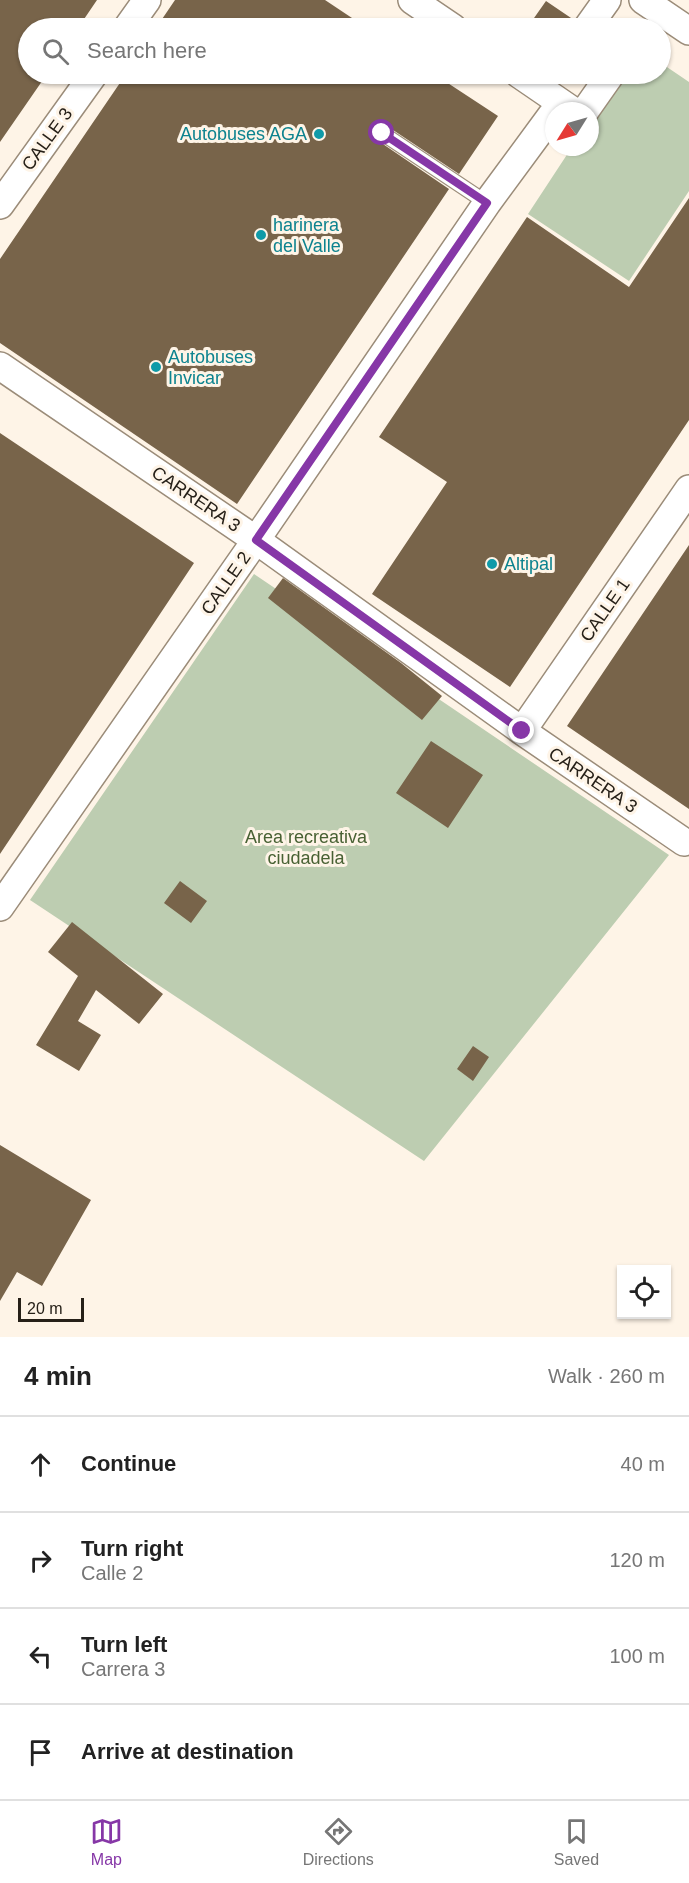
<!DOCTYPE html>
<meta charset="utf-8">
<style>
body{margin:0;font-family:Helvetica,sans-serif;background:#f6f6f6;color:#222}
.controls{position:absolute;right:18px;bottom:18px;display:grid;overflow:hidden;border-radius:0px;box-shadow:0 2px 4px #0004}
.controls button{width:54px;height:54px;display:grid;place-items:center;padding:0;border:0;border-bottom:2px solid #e0e0e0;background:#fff;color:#222;font:30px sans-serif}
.compass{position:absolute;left:545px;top:102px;width:54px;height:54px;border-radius:50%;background:#fff;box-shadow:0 2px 4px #0004;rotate:233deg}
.scale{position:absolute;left:18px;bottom:15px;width:66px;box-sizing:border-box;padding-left:6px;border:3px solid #262018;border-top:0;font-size:16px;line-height:21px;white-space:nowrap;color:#262018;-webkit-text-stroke:4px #fef4e7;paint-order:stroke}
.stop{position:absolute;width:18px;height:18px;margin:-14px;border:4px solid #8637a7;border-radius:50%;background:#fff}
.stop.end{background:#8637a7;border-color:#fff;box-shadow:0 2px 6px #0008}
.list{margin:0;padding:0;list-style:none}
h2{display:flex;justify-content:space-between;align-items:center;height:78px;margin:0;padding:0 24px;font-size:26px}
h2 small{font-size:20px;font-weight:400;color:#767676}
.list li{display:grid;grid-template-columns:39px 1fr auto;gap:18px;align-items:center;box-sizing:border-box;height:96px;padding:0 24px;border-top:2px solid #e0e0e0}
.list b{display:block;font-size:22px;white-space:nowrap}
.list p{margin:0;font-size:20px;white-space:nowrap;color:#767676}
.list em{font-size:20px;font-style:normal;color:#767676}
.icon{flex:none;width:33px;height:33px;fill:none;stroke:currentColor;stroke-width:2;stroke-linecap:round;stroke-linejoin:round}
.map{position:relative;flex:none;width:689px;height:1337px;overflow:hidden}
.search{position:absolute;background:#fff;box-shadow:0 2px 4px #0004;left:18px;right:18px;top:18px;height:66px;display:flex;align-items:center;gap:15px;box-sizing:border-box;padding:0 21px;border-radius:33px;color:#767676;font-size:22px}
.sheet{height:462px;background:#fff}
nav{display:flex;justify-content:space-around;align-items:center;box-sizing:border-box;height:84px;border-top:2px solid #e0e0e0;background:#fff;font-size:16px;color:#767676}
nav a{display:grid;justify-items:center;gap:3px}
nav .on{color:#8637a7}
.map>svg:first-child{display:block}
.green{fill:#bdcdb1}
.building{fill:#78644a}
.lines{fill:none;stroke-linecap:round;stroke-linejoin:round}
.lane-casing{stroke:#9b8c79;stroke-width:16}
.street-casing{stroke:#9b8c79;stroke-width:30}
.lane{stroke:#fff;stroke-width:14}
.street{stroke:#fff;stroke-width:27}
.route{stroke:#8637a7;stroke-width:8}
.culture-dot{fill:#0f9aa8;stroke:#fef4e7;stroke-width:2}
.labels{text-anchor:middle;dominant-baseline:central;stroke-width:6;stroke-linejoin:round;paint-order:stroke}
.culture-label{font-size:18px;fill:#0d838f;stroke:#fef4e7;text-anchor:start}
.street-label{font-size:18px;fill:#262018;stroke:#fef4e7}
.park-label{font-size:18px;fill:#486133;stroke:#fef4e7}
</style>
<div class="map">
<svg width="689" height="1337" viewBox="0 0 689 1337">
<rect width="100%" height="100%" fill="#fef4e7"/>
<!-- green -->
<path class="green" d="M 661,63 L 689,82 L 689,191 L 629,281 L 528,214 L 572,147 L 590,147 L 590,120 L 621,74 L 660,74 Z
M 254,574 L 669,855 L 424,1161 L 30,900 Z"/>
<!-- building -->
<path class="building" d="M 0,0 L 97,0 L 78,28 L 28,28 L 28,74 L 47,74 L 0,142 Z
M 175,0 L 325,0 L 367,28 L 156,28 Z
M 546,1 L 574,20 L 572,28 L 527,28 Z
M 126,74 L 434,74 L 498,116 L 459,174 L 387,126 L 382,124 L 375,128 L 373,133 L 377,140 L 449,189 L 237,504 L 0,343 L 0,259 Z
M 689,198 L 689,420 L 510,687 L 372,594 L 447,482 L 379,437 L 527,217 L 629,287 Z
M 0,433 L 194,563 L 0,854 Z
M 689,545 L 689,809 L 567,726 Z
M 283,578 L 401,663 L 442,696 L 422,720 L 268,598 Z
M 431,741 L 483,775 L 448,828 L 396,793 Z
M 180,881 L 207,901 L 191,923 L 164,903 Z
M 72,922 L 163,994 L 139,1024 L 96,990 L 78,1021 L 101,1035 L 79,1071 L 36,1045 L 78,976 L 48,952 Z
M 473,1046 L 489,1057 L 473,1081 L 457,1069 Z
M 0,1145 L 91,1200 L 42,1286 L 17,1272 L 0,1301 Z"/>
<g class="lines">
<defs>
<path id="lane" d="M 382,133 L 487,203"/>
<path id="street" d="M 412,0 L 453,28
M 643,0 L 689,31
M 127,28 L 147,0
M 587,28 L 607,0
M 519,74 L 573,111
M 585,111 L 611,74
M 0,205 L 94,74
M 0,366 L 256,540 L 522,731 L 684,842
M 522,731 L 689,489
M 0,907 L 256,540 L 487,203 L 554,112"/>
</defs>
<!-- lane casing -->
<use href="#lane" class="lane-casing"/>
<!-- street casing -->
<use href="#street" class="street-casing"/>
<!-- lane -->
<use href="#lane" class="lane"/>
<!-- street -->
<use href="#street" class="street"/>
</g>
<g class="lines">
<!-- route -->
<path class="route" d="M 382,133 L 487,203 L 256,540 L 522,731"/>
</g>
<!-- markers -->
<g class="culture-dot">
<circle cx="319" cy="134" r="6"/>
<circle cx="261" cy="235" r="6"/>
<circle cx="156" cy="367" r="6"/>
<circle cx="492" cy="564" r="6"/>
</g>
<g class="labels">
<!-- culture labels -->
<g class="culture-label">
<text x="307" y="134" text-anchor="end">Autobuses AGA</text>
<text x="273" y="225">harinera<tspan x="273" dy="21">del Valle</tspan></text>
<text x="168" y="357">Autobuses<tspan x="168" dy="21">Invicar</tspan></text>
<text x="504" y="564">Altipal</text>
</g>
<!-- street labels -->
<g class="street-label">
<text transform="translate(47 139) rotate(-54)">CALLE 3</text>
<text transform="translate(196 499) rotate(34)">CARRERA 3</text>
<text transform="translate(226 583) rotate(-55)">CALLE 2</text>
<text transform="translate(605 610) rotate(-55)">CALLE 1</text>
<text transform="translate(593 780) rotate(34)">CARRERA 3</text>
</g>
<!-- park labels -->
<g class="park-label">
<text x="306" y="837">Area recreativa<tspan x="306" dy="21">ciudadela</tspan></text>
</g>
</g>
</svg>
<div class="controls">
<button><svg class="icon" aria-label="locate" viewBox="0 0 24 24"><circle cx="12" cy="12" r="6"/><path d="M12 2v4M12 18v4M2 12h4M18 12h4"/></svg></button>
</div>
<svg class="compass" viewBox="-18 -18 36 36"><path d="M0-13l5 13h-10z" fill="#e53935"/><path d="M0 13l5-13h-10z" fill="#767676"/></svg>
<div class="scale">20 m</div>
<div class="stop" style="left:382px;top:133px"></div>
<div class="stop end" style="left:522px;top:731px"></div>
<div class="search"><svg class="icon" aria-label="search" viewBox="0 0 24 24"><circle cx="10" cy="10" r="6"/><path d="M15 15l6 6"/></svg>Search here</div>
</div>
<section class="sheet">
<h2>4 min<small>Walk · 260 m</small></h2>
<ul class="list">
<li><svg class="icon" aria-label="ahead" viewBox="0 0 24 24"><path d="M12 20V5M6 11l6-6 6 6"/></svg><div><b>Continue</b></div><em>40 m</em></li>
<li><svg class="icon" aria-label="right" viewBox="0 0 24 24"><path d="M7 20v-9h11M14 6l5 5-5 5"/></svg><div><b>Turn right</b><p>Calle 2</p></div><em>120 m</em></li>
<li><svg class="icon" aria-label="left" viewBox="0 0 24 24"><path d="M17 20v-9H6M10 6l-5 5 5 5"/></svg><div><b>Turn left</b><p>Carrera 3</p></div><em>100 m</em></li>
<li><svg class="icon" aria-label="arrive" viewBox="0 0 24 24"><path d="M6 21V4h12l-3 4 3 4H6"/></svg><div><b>Arrive at destination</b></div></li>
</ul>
</section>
<nav>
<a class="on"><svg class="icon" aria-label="map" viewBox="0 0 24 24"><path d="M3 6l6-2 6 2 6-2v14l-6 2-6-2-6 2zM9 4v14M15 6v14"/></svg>Map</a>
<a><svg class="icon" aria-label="directions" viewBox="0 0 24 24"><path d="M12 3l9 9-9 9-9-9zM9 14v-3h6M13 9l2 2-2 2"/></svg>Directions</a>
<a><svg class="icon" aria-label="saved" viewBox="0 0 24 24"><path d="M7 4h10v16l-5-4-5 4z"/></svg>Saved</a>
</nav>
